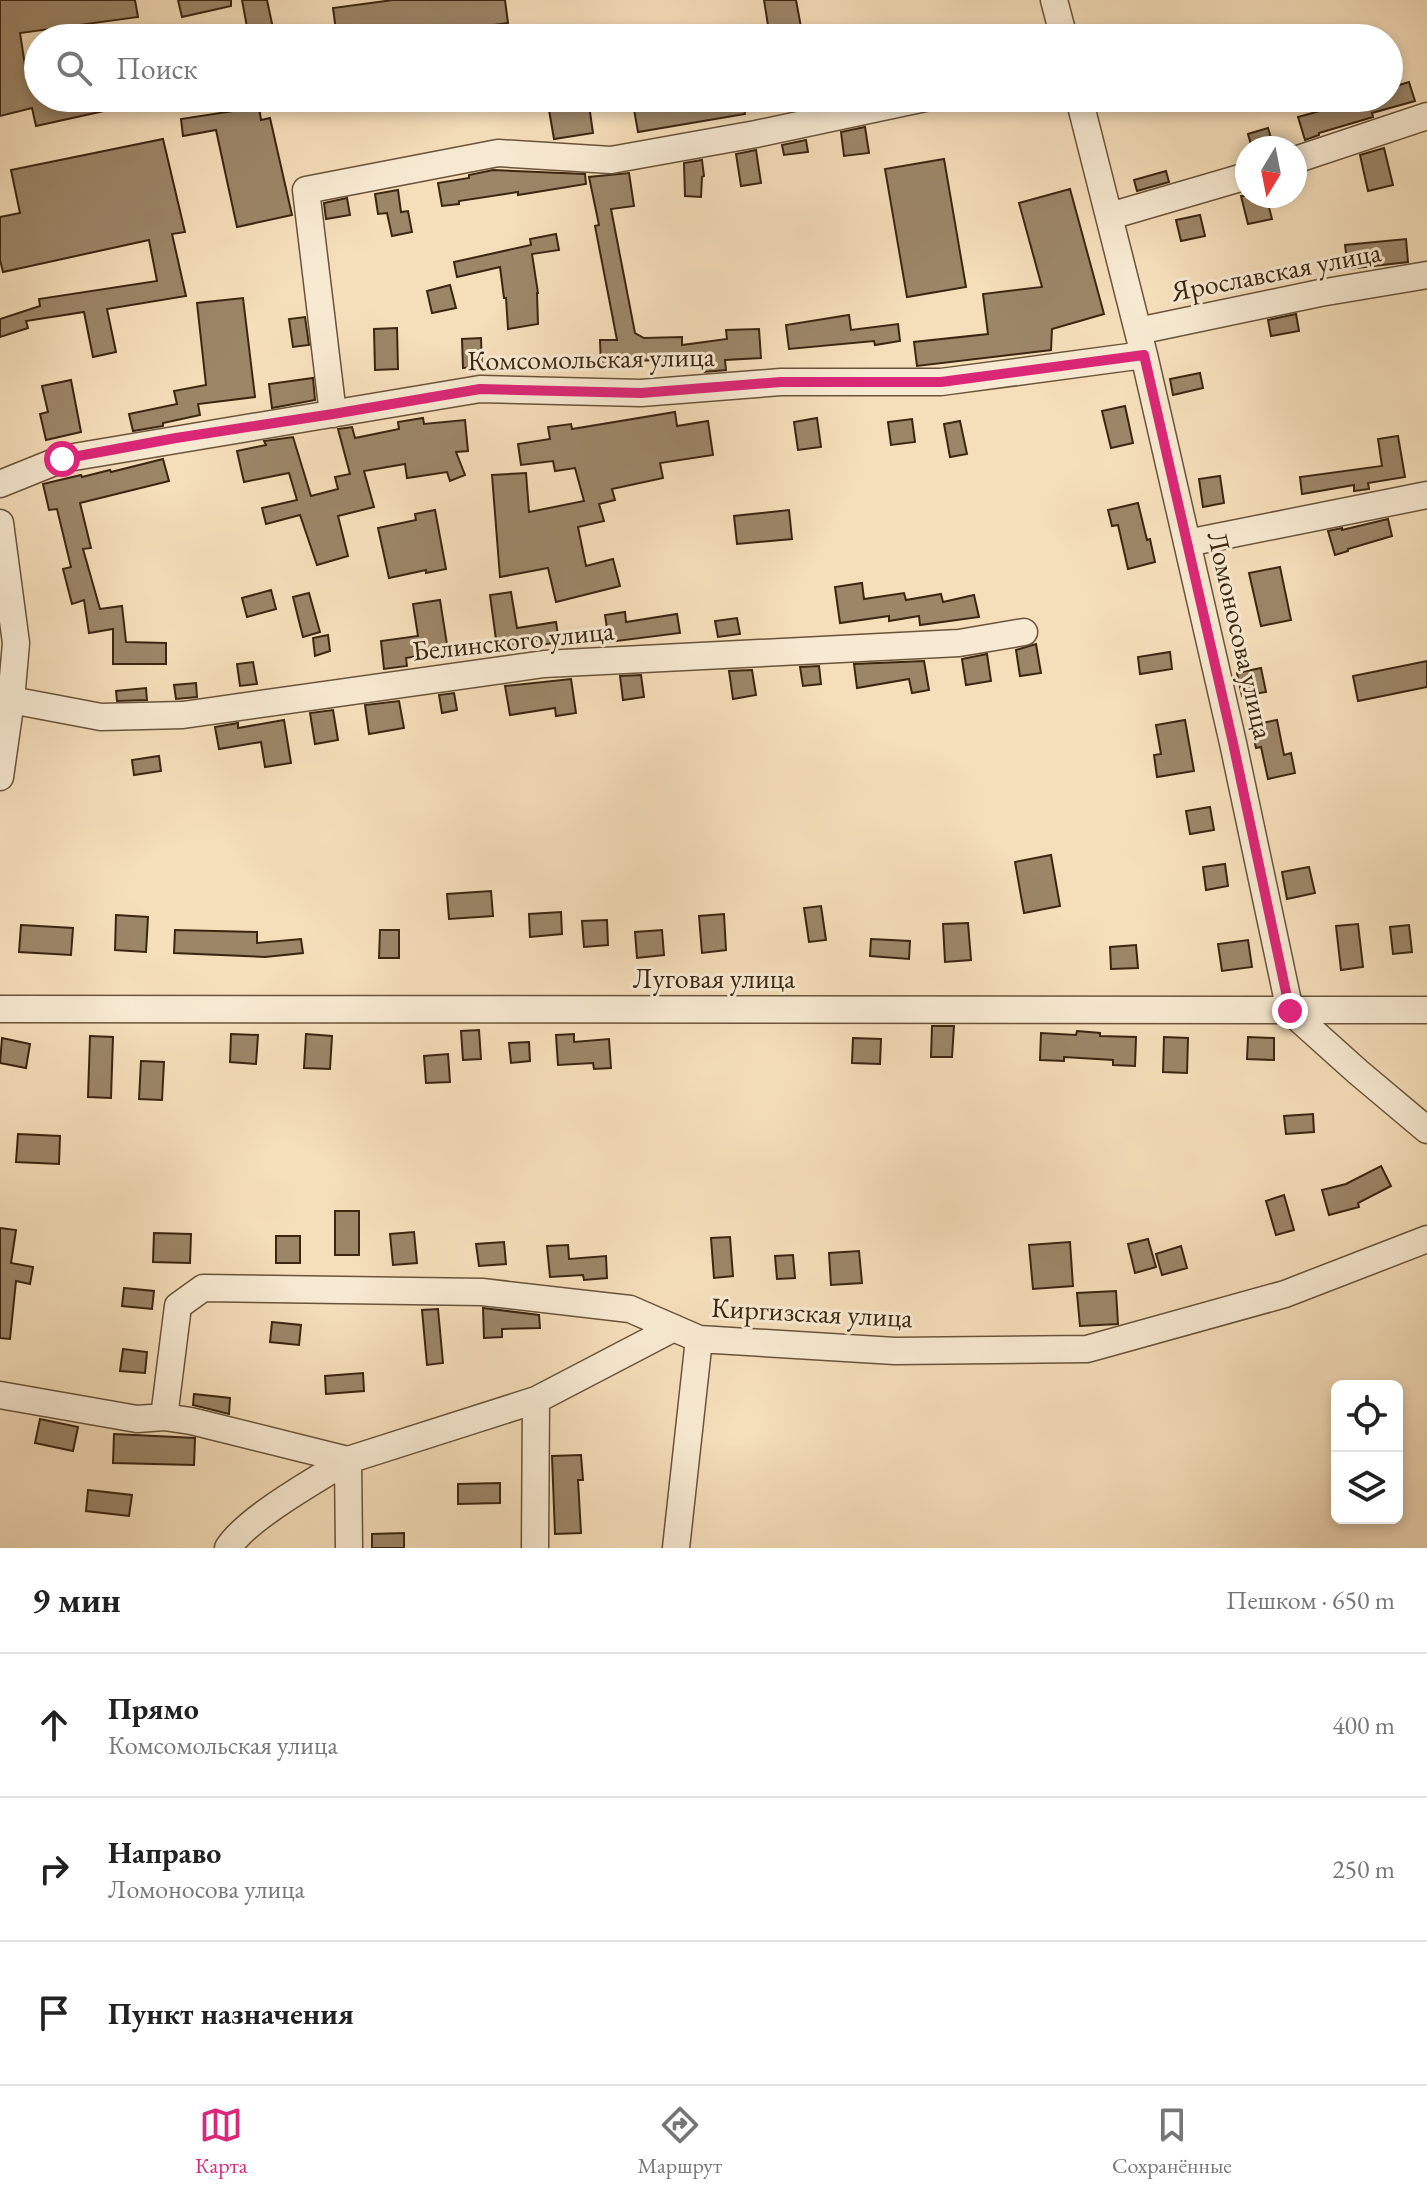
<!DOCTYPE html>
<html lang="ru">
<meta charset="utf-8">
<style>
body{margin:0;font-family:"EB Garamond",serif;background:#f2f2f2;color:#222}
.controls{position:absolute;right:24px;bottom:24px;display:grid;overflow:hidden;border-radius:12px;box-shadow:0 4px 12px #0003}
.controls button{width:72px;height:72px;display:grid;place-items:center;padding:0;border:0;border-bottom:2px solid #e0e0e0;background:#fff;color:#222;font:40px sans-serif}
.compass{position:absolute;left:1235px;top:136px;width:72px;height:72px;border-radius:50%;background:#fff;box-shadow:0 4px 12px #0003;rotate:190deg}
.stop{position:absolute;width:24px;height:24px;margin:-18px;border:6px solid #db2777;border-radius:50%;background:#fff}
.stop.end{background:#db2777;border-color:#fff;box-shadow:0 2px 8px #0008}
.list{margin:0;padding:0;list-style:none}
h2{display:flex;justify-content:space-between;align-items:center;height:104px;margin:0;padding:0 32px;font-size:34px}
h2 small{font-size:26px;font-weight:400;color:#767676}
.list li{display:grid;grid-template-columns:52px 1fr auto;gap:24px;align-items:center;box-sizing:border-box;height:144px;padding:0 32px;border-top:2px solid #e0e0e0}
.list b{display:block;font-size:30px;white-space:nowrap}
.list p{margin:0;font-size:26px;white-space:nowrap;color:#767676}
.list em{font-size:26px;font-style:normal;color:#767676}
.icon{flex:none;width:44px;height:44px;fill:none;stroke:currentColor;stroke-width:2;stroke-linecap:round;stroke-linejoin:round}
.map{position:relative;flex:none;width:1427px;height:1548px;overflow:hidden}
.search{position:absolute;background:#fff;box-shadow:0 4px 12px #0003;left:24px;right:24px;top:24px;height:88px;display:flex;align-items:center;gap:20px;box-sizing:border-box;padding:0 28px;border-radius:44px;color:#767676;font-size:30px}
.sheet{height:536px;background:#fff}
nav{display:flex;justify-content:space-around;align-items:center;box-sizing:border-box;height:112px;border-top:2px solid #e0e0e0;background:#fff;font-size:22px;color:#767676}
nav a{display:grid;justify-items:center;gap:4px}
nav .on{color:#db2777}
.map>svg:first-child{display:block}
.building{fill:#9c8668;stroke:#3b2610;stroke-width:2}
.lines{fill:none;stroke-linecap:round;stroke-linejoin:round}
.minor-casing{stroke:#6a543a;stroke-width:29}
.minor{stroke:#f8ead2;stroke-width:26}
.route{stroke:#db2777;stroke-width:10}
.labels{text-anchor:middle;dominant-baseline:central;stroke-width:6;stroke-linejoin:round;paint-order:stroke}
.street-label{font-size:28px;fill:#3b2610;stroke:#f8ead2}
</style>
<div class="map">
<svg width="1427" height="1548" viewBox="0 0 1427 1548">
<rect width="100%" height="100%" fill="#f5deba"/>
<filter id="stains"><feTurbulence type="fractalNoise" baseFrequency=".0025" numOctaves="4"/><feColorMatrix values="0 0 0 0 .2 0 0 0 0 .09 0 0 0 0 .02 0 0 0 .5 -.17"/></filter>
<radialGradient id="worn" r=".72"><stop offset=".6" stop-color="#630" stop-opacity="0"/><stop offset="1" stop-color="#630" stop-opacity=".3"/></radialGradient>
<!-- building -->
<path class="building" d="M 0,0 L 135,0 L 138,17 L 20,33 L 26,72 L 38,69 L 38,98 L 136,98 L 136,104 L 36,126 L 32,108 L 0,116 Z
M 178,0 L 231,0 L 231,6 L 182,17 Z
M 242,0 L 267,0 L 274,33 L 249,38 Z
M 393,0 L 505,0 L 508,23 L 399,38 L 337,38 L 333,8 Z
M 764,0 L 796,0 L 803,38 L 770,38 Z
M 1409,82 L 1415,101 L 1372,113 L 1373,117 L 1319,133 L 1319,135 L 1305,140 L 1298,117 L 1338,106 L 1337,102 L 1353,98 L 1389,98 L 1389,88 Z
M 588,98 L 593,133 L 554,139 L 548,104 Z
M 632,98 L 742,98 L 745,114 L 638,132 Z
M 259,107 L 261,120 L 270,118 L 292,215 L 237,227 L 216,130 L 183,136 L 181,119 Z
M 865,127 L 869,153 L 844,156 L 841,132 Z
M 1268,128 L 1274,148 L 1252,148 L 1248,134 Z
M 163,139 L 185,232 L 172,234 L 186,296 L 107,309 L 116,352 L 93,357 L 84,312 L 26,321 L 28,328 L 0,337 L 0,319 L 40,306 L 39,299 L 157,281 L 149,240 L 3,272 L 0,260 L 0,217 L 20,213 L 11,170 Z
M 806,140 L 808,152 L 784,155 L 782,145 Z
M 1384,148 L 1393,185 L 1368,191 L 1360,155 Z
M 756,150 L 761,183 L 741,186 L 736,154 Z
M 944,159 L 966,287 L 907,297 L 885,169 Z
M 702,160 L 704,176 L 702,177 L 701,197 L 685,196 L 684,163 Z
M 493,170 L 585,174 L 586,184 L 518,195 L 518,192 L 459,201 L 459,204 L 442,206 L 438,183 L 469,178 L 469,175 Z
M 1166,171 L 1169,182 L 1137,191 L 1134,180 Z
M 629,173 L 634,206 L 611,209 L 635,333 L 644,338 L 682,337 L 682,345 L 727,339 L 726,330 L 759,329 L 761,358 L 725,360 L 726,370 L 704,372 L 702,358 L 635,361 L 636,366 L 601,367 L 600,340 L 617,340 L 595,226 L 599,225 L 589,177 Z
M 1070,189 L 1104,314 L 1052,329 L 1051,350 L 917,366 L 914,342 L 988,334 L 983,294 L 1042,287 L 1019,203 Z
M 398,190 L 401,212 L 408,211 L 412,232 L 392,236 L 387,213 L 378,214 L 375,194 Z
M 1241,196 L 1266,196 L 1272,219 L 1248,224 Z
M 347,198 L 350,215 L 326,219 L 324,203 Z
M 1200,215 L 1205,236 L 1181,241 L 1176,220 Z
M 556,234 L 559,250 L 532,254 L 538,293 L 537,293 L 538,324 L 508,329 L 506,298 L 504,298 L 500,267 L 457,277 L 454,262 L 531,245 L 530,239 Z
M 1406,239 L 1408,262 L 1348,269 L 1345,245 Z
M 450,285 L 456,308 L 432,313 L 427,291 Z
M 243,298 L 255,397 L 198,404 L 200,415 L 163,423 L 163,426 L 133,431 L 129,414 L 177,404 L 174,391 L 206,385 L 197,303 Z
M 1296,314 L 1299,331 L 1271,336 L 1268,320 Z
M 849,315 L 851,330 L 898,324 L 900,341 L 875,345 L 874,341 L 789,349 L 786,325 Z
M 305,317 L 309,345 L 293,347 L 289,319 Z
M 397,328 L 398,369 L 375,370 L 374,329 Z
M 481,338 L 482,367 L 463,368 L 462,339 Z
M 1200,373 L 1203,388 L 1173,395 L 1170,379 Z
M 313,378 L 315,400 L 272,408 L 269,384 Z
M 71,380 L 81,432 L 46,440 L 40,414 L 48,412 L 42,386 Z
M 1125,406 L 1133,443 L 1111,448 L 1102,411 Z
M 675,412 L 677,426 L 708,421 L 713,455 L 660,463 L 663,478 L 612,489 L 615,500 L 599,504 L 604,521 L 578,527 L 586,566 L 613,559 L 620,586 L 556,602 L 548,568 L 500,577 L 492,475 L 526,473 L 529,512 L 584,501 L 575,468 L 555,471 L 553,461 L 521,465 L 518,444 L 550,439 L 548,427 L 571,424 L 572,429 Z
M 423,418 L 424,424 L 465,420 L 468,451 L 456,452 L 465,475 L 450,481 L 447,472 L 407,478 L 405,464 L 364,471 L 374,507 L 338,516 L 348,556 L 317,565 L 300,515 L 266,524 L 262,508 L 297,500 L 289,473 L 244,482 L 237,451 L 266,445 L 264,441 L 293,437 L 311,496 L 338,489 L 335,477 L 350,474 L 338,429 L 352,427 L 355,438 L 399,429 L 398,422 Z
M 817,418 L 821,447 L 798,450 L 794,422 Z
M 912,419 L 915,442 L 891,445 L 888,422 Z
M 960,421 L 967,454 L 950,457 L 944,424 Z
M 1398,436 L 1405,477 L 1368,483 L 1369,489 L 1354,491 L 1354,485 L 1302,494 L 1300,477 L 1382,466 L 1378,439 Z
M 163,459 L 169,481 L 80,503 L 91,548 L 83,549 L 100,609 L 122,606 L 126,642 L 166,643 L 166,664 L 113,664 L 113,629 L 89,633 L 84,600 L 72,604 L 63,569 L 71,567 L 57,509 L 49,510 L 43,484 L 81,475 L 82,477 L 110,470 L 111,472 Z
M 1220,476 L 1224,503 L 1203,507 L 1199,479 Z
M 1138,503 L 1147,540 L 1150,539 L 1155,562 L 1128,569 L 1118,525 L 1112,526 L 1108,510 Z
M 435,510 L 446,569 L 426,573 L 426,570 L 389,578 L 378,528 L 416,520 L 415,514 Z
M 789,510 L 792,539 L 737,544 L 734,516 Z
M 1388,519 L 1392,536 L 1348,549 L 1348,551 L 1335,555 L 1328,531 L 1342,528 L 1342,530 Z
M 1280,567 L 1291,620 L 1261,626 L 1249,573 Z
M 862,583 L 864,599 L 904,593 L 906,600 L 941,594 L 943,602 L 974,595 L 979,617 L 920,625 L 919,616 L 889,621 L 889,616 L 840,623 L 835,587 Z
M 271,590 L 276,609 L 247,617 L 242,598 Z
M 511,592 L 517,628 L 556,622 L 559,642 L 540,645 L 539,640 L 497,647 L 490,595 Z
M 309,593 L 320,632 L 303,637 L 293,597 Z
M 440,600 L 448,651 L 406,658 L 407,666 L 384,669 L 381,641 L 418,636 L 413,604 Z
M 625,612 L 626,622 L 677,614 L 680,633 L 609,642 L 605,615 Z
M 737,618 L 740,634 L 718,637 L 715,621 Z
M 328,635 L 330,651 L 315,656 L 313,638 Z
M 1036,644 L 1041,673 L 1020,676 L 1016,650 Z
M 1170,652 L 1172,669 L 1140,674 L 1138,657 Z
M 987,654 L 991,681 L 966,685 L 962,659 Z
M 924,661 L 929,690 L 912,693 L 909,679 L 857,688 L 854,664 Z
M 1427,661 L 1427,687 L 1358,701 L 1353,676 Z
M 253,662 L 257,684 L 240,686 L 237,664 Z
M 819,666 L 821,684 L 803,686 L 800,667 Z
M 1261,668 L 1266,692 L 1242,696 L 1237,673 Z
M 752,670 L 756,695 L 733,699 L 729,671 Z
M 641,675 L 644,697 L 623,700 L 620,676 Z
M 571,679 L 576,713 L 556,716 L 555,708 L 510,715 L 505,686 Z
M 196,683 L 197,697 L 176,699 L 174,685 Z
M 146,688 L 147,700 L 117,701 L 116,691 Z
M 454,693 L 457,710 L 442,713 L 439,695 Z
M 399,701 L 404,728 L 369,734 L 365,705 Z
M 333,710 L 338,740 L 315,744 L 310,713 Z
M 284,720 L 291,763 L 265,767 L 261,742 L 219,749 L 215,727 L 238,723 L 238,728 Z
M 1185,720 L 1194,771 L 1157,777 L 1154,755 L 1161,754 L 1156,725 Z
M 1277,720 L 1284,755 L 1291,753 L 1295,773 L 1268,779 L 1261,747 L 1256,748 L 1251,725 Z
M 159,756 L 161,771 L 134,775 L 132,760 Z
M 1210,807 L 1214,830 L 1190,834 L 1186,811 Z
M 1051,855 L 1060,906 L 1024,913 L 1015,862 Z
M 1225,864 L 1228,886 L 1206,890 L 1203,867 Z
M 1309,867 L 1315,893 L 1287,899 L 1282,872 Z
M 491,891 L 493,916 L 449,919 L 447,894 Z
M 821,906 L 826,940 L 809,942 L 804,908 Z
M 561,912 L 562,934 L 530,937 L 529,914 Z
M 724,914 L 726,950 L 702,953 L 699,916 Z
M 116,915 L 148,917 L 146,952 L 115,950 Z
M 607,920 L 608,945 L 584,947 L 582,921 Z
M 968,923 L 971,960 L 945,962 L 943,924 Z
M 1358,924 L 1363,967 L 1341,970 L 1336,926 Z
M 21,925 L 73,928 L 71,955 L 19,952 Z
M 1409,925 L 1412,952 L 1393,954 L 1390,927 Z
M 175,930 L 257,932 L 257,943 L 301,939 L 303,953 L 265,957 L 174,953 Z
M 380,930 L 399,930 L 399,958 L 379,958 Z
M 662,930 L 664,955 L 637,958 L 635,932 Z
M 871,939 L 910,941 L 909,959 L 870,956 Z
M 1248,940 L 1252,967 L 1222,971 L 1218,944 Z
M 1136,945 L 1138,968 L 1111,969 L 1110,947 Z
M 932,1026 L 954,1026 L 952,1057 L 931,1057 Z
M 479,1030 L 481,1059 L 463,1060 L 461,1031 Z
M 1077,1031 L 1100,1033 L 1100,1036 L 1136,1037 L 1135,1066 L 1113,1065 L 1113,1060 L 1064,1057 L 1064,1061 L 1040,1060 L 1041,1033 L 1076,1035 Z
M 231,1034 L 258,1035 L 256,1064 L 230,1062 Z
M 306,1034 L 332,1036 L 330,1069 L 304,1068 Z
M 574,1034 L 574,1042 L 609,1039 L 611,1068 L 594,1069 L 593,1063 L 558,1065 L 556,1035 Z
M 90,1036 L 113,1037 L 111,1098 L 88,1097 Z
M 1164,1037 L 1188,1038 L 1187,1073 L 1163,1072 Z
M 1248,1037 L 1274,1038 L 1274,1060 L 1247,1059 Z
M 2,1038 L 30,1044 L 26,1068 L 0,1063 Z
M 853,1038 L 881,1039 L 880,1064 L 852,1063 Z
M 529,1042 L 530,1061 L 511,1063 L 509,1043 Z
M 448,1054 L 450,1082 L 426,1083 L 424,1056 Z
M 141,1061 L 164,1062 L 162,1100 L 139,1099 Z
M 1313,1114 L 1314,1132 L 1286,1134 L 1284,1116 Z
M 18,1134 L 60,1136 L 59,1164 L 16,1162 Z
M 1381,1166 L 1391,1186 L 1358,1203 L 1359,1207 L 1329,1215 L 1322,1190 L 1346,1184 Z
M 1284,1195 L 1294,1230 L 1276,1235 L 1266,1201 Z
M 335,1211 L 359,1211 L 359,1255 L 335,1255 Z
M 0,1228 L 16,1230 L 11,1263 L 33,1267 L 30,1284 L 16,1281 L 10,1339 L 0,1338 Z
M 414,1232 L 417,1263 L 393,1265 L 390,1234 Z
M 154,1233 L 191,1234 L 190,1263 L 153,1262 Z
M 276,1236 L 300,1236 L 300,1263 L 276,1263 Z
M 730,1237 L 733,1276 L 714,1278 L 711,1238 Z
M 1148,1239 L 1156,1267 L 1135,1273 L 1128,1244 Z
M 504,1242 L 506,1264 L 479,1266 L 476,1244 Z
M 1070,1242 L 1073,1286 L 1033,1289 L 1029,1245 Z
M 568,1245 L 569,1259 L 606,1256 L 607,1278 L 584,1280 L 583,1275 L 550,1277 L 547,1246 Z
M 1181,1246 L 1187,1268 L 1162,1275 L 1156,1254 Z
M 859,1251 L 862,1283 L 831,1285 L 829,1253 Z
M 793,1255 L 795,1278 L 777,1279 L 775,1256 Z
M 124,1288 L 154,1291 L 152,1309 L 122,1306 Z
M 1116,1291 L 1118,1324 L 1080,1326 L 1077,1293 Z
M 483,1308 L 539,1315 L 540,1328 L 502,1329 L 502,1337 L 484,1338 Z
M 438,1309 L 443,1363 L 427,1365 L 422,1310 Z
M 272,1322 L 301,1325 L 299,1345 L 270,1342 Z
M 123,1349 L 147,1352 L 145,1373 L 120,1371 Z
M 363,1373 L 364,1391 L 326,1394 L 325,1376 Z
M 194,1394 L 230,1398 L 229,1414 L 193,1405 Z
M 40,1419 L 78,1427 L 73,1451 L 35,1443 Z
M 114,1434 L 195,1438 L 194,1465 L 113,1463 Z
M 581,1455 L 583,1480 L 578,1480 L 581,1533 L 555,1534 L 552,1456 Z
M 500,1483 L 500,1503 L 458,1504 L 458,1484 Z
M 88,1490 L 132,1495 L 129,1516 L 86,1511 Z
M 404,1533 L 404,1548 L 372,1548 L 372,1534 Z"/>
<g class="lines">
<defs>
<path id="minor" d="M 1054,0 L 1064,38
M 1079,98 L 1144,355 L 1233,743 L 1290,1011 L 1358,1072 L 1427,1130
M 1295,160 L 1427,116
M 1110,216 L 1247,176
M 1138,331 L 1320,293 L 1427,275
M 333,414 L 306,190 L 498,153 L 611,160 L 756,134 L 925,98
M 0,484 L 62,459 L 480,389 L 641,393 L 781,382 L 941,382 L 1144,355
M 0,523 L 16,643 L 11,700 L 0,777
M 1187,543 L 1427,495
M 11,700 L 101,717 L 183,715 L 544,664 L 959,643 L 1024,632
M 0,1009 L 1427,1010
M 0,1395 L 137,1419 L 164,1417 L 178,1306 L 203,1288 L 482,1292 L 630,1309 L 699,1339 L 895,1351 L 1087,1349 L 1285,1294 L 1427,1239
M 164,1417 L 191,1421 L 348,1460
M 228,1548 C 247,1518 316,1480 348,1460
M 349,1548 L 348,1460 L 536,1400
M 535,1548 L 536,1400 L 674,1328
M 676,1548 L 699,1339"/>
</defs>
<!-- minor casing -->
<use href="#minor" class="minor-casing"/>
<!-- minor -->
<use href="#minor" class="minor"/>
</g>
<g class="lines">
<!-- route -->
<path class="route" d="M 62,459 L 176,438 L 333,414 L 480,389 L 641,393 L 781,382 L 941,382 L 1144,355 L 1233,743 L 1290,1011"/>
</g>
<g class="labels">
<!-- street labels -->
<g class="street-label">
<text transform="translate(1276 271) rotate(-11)">Ярославская улица</text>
<text transform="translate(591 358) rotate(-1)">Комсомольская улица</text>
<text transform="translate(1241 635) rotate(77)">Ломоносова улица</text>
<text transform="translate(513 640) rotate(-6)">Белинского улица</text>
<text x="714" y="978">Луговая улица</text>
<text transform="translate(812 1312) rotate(3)">Киргизская улица</text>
</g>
</g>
<rect width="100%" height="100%" filter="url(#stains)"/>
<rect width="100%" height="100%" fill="url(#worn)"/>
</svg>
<div class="controls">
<button><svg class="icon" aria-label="locate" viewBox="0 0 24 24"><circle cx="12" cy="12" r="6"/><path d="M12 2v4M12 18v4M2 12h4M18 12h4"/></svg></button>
<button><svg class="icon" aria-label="layers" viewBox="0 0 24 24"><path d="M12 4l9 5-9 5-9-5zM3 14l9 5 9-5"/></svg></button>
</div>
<svg class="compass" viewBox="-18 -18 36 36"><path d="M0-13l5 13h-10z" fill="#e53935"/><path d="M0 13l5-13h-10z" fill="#767676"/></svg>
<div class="stop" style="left:62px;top:459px"></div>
<div class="stop end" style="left:1290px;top:1011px"></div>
<div class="search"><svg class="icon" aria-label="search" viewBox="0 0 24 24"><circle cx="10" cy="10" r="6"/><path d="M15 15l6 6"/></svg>Поиск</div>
</div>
<section class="sheet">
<h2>9 мин<small>Пешком · 650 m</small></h2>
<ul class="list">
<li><svg class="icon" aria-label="ahead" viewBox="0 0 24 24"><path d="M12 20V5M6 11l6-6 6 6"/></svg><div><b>Прямо</b><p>Комсомольская улица</p></div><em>400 m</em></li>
<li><svg class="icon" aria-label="right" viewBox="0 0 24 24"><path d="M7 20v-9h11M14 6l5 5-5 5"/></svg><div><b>Направо</b><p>Ломоносова улица</p></div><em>250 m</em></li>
<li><svg class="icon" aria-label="arrive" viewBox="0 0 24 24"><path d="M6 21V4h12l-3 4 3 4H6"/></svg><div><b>Пункт назначения</b></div></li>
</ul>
</section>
<nav>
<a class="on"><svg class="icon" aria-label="map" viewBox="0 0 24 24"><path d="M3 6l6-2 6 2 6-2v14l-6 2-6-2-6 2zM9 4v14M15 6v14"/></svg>Карта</a>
<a><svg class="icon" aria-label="directions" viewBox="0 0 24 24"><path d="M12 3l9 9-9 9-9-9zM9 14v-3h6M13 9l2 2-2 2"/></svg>Маршрут</a>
<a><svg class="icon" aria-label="saved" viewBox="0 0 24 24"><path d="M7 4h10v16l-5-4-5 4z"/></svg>Сохранённые</a>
</nav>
